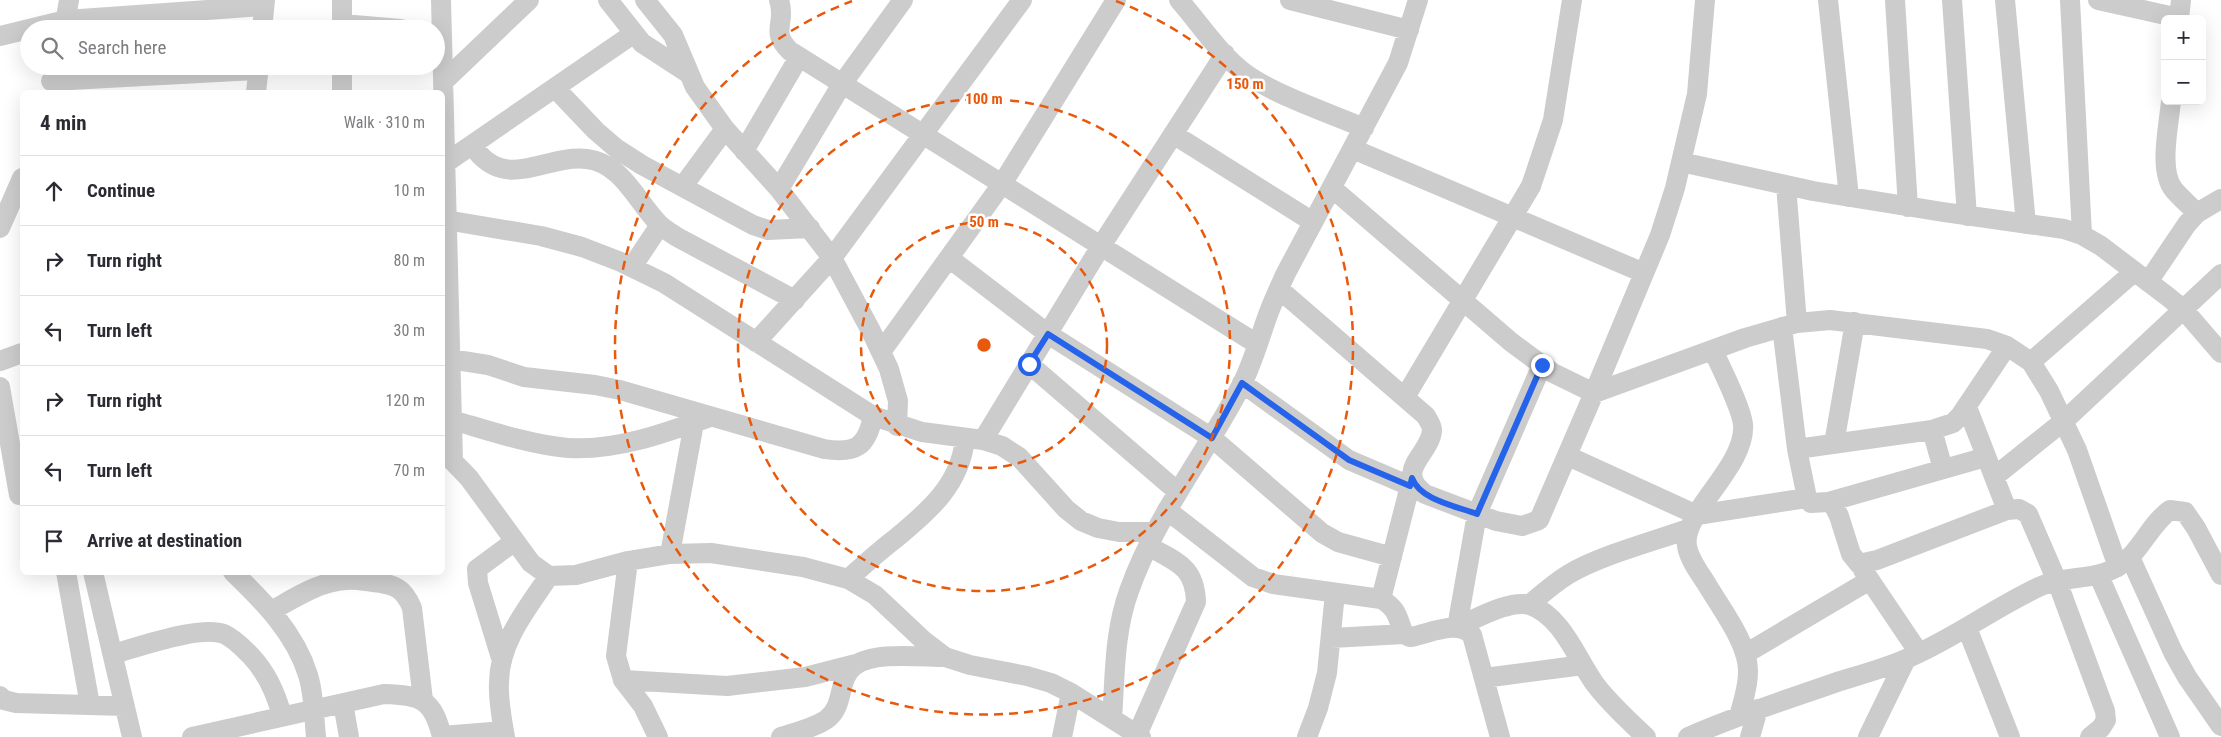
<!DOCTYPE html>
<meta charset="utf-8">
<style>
body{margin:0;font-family:"Roboto Condensed",sans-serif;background:#f2f2f3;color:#2b2b33}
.controls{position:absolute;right:15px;top:15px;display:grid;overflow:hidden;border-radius:8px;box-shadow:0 5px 20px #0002}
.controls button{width:45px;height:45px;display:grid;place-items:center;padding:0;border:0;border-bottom:1px solid #e1e1e2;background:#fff;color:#2b2b33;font:25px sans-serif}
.stop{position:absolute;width:15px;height:15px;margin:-11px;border:4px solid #2563eb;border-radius:50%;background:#fff}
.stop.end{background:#2563eb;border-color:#fff;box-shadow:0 1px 5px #0008}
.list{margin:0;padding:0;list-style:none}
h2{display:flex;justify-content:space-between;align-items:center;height:65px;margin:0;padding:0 20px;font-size:21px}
h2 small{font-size:16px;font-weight:400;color:#7c7c81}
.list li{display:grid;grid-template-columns:32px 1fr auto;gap:15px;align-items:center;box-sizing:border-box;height:70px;padding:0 20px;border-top:1px solid #e1e1e2}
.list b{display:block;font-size:19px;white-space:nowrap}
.list em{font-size:16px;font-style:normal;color:#7c7c81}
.icon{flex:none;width:28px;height:28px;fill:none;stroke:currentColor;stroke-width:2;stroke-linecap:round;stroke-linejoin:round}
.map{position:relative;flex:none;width:2221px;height:737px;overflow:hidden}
.search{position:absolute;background:#fff;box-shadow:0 5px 20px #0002;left:20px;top:20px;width:425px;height:55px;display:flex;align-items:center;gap:12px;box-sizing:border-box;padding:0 18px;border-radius:28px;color:#7c7c81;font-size:19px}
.panel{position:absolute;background:#fff;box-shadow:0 5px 20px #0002;left:20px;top:90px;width:425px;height:485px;border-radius:8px}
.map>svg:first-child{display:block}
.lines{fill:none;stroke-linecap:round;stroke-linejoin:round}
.minor{stroke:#ccc;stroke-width:20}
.route{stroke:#2563eb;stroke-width:6}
.ring{fill:none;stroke:#e8590c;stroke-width:2.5;stroke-dasharray:9 6}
.centre{fill:#e8590c;stroke:#fff;stroke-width:2.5}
.ring-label{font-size:15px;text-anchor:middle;font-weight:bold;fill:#e8590c;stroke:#fff;stroke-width:5;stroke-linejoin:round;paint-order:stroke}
</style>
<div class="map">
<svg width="2221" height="737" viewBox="0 0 2221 737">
<rect width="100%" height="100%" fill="#fff"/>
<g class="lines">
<!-- minor -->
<path class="minor" d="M 342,0 L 342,29
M 441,0 L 453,461
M 608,0 L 642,43 L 688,73
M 645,0 L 673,35 L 695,87 L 725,129 L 779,189 L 832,258 L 871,331 L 889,369 L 898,401 L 897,426
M 779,0 C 787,24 769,30 790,51 L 1257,344
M 1179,0 C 1200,24 1220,55 1246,74 C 1277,96 1329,113 1364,128
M 1290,0 L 1409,30
M 1828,0 L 1849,197
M 1895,0 L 1908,207
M 1952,0 L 1967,216
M 2005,0 L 2026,224
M 2070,0 L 2082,235
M 2098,0 L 2179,18
M 2179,19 L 2181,0
M 342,24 L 401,29
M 29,29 L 66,20 L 264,6
M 64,29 L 69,0
M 262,29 L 265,0
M 0,36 L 29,29
M 51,81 L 258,70
M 443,82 L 529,0
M 555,88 L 596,131 L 617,149 L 642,165 L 753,225 L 768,230 L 810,228
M 256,92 L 259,66
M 342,92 L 342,66
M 2171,101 C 2169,125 2158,171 2174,190 C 2181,198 2189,205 2197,213
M 1173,134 L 1313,222
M 472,145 C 505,194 543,154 587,159 C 622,163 637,202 659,224 C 664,229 671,233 677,237 L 795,300
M 1353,149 L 1644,273
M 744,151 L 799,57
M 1681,162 L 1813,191 L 1943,212 L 2064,229 L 2082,235 L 2101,246 L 2167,296 L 2183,309 L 2221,353
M 444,164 L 633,34
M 1786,185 L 1797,323
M 683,186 L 725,129
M 1332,188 L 1511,342 L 1553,373 L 1594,393 L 1745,338 L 1797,323 L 1830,320 L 1987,339 L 2007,346 L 2031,362 L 2049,391 L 2077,450 L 2118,567
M 779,189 L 842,84 L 903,0
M 446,220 L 541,236 L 582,247 L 621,262 L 664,283 L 873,416 L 922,432 L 983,440 L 1002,446 L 1019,457 L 1066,509 L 1081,521 L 1098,528 L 1119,532 L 1155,532
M 0,228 L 22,178
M 949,258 L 1048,334 L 1212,438 L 1322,533 L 1338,542 L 1392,557
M 632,267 L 660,225
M 2148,282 L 2187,224 L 2197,213 L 2221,199
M 1279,289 L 1426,416 C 1428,420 1432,425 1432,430 C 1431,454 1393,470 1425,494 L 1496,521 L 1522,526 L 1539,520 L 1594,393 L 1660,235 L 1675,188 L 1697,94 L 1705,0
M 1782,327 L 1797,449 L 1807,498 L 1811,503 L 1828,502 L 1834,506 L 1839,516 L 1851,554 L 1859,564 L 1877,560 L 2007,510 L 2019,509 L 2028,514 L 2057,581 L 2105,711 L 2106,720 L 2101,728 L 2090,737
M 756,342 L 832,258 L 1022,0
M 1713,350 C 1721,368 1741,407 1743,424 C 1747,466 1681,513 1687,546 C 1689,559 1699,572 1706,583 C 1720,607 1749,644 1748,672 C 1748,687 1743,702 1739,716
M 881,352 L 1002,184 L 1116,0
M 450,359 L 488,365 L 524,377 L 595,385 L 620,390 L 824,449 C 855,454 867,447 873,416
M 0,361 L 22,353
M 2031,362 L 2134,272
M 1029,364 L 1178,492
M 1242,383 L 1349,460 L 1410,486
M 0,387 L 19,495
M 1405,397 L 1531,186 L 1553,120 L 1572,0
M 1967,407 L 2007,510
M 452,420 C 487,430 531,445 568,448 C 616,451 665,433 710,417
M 1932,430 L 1943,469
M 983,440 L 1101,246 L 1225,54
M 1834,444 L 1855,322
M 1797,449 L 1932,430 L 1953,423 L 1960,416 L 2007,346
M 442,450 L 469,478 L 531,563 L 549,576 L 576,575 L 628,561 L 670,554 L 711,553 L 803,567 L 848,579 L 875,595 L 924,641 L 945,657 L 970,665 L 1027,676 L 1051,683 L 1071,693 L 1141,737
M 1568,456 L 1697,515 L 1807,498
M 1994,477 L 2065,420 L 2221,274
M 1828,502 L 1986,457
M 1167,510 L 1253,577 L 1273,584 L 1381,599 C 1398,609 1397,617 1404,634 L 1410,637 C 1429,634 1457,619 1472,635 L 1500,737
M 670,554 L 694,423
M 2130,557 L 2173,652 L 2187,677 L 2221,726
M 628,561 L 616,656 L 623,680 L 643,706 L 658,737
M 1863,570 L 1919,653
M 66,572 L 90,705
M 93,572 L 132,737
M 233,572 C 264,602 295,633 308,675 C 314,694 314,717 316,737
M 2099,576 L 2170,737
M 848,579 C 864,565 879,551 895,539 C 929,511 961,484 965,438
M 1381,599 L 1412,478
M 1529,605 C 1542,594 1554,583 1569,574 C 1601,555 1652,542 1688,529
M 271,611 C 293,599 320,581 346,580 C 355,579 364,581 373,582 C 394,584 404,588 412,608 L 423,700
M 1457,627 L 1477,514 L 1542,365
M 1457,627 C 1476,619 1510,599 1530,605 C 1562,616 1577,659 1595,684 C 1610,704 1628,720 1646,737
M 1967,628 L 2010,737
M 1332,638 L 1404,634
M 113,654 C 139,647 200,625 224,634 C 235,639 243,648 251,656 C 267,673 276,693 282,716
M 1745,654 L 1870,580
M 502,661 L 478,583 L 477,569 L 515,541
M 1484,678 L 1583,665
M 623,680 L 727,686 L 805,677 L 856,664
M 0,696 L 4,700 L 16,703 L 125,706
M 343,703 L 349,737
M 1112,719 C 1115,677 1114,632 1129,591 C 1155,517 1205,455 1241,386 C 1253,363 1260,336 1269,312 C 1274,299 1280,286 1286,273 L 1398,63 L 1418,0
M 1137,735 L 1196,602 C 1195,566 1176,562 1148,546
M 442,736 L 504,731
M 192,737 L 384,694 C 421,695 433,699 442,737
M 505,737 C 502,720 498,701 499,683 C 499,642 527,609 549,576
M 781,737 C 795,732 815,728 827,719 C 845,706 837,679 854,666 C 873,651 921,657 945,657
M 1062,737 L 1071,693
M 1307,737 L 1318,708 L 1327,673 L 1335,593
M 1688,737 C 1737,715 1789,699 1840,681 C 1863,674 1886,668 1908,658 C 1955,638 1995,607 2041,586 C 2066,575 2094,581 2117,567 C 2140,554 2149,525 2170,510 L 2185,512 L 2196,528 L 2221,575
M 1750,737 L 1758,709
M 1868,737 L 1906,659"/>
</g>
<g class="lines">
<!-- route -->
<path class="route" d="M 1029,364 L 1048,334 L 1212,438 L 1242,383 L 1349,460 L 1410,486 L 1412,478 C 1420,500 1456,506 1477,514 L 1542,365"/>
</g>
<!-- distance rings -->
<g class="ring">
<circle cx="984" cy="345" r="123"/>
<circle cx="984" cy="345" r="246"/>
<path d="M1116 1A369 369 0 1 1 852 1"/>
</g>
<circle cx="984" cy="345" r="8" class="centre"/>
<g class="ring-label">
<text x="1245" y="89">150 m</text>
<text x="984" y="104">100 m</text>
<text x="984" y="227">50 m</text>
</g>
</svg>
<div class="controls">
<button>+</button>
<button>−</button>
</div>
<div class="stop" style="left:1029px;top:364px"></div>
<div class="stop end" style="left:1542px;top:365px"></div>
<div class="search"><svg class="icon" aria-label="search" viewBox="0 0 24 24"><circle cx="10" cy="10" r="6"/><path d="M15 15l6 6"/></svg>Search here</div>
<section class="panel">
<h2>4 min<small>Walk · 310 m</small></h2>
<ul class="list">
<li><svg class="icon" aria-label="ahead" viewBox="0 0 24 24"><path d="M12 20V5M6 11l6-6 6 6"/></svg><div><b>Continue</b></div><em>10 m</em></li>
<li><svg class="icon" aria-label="right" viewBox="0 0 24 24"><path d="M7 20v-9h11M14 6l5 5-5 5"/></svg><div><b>Turn right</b></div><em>80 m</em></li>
<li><svg class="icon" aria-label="left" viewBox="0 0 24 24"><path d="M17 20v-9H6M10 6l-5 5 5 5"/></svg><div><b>Turn left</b></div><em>30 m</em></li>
<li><svg class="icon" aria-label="right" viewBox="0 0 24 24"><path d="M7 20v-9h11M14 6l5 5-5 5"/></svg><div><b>Turn right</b></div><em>120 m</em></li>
<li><svg class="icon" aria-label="left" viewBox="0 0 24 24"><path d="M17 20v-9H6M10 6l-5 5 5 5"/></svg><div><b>Turn left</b></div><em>70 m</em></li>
<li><svg class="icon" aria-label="arrive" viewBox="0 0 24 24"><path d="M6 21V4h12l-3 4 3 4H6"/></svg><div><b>Arrive at destination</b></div></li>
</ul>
</section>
</div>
